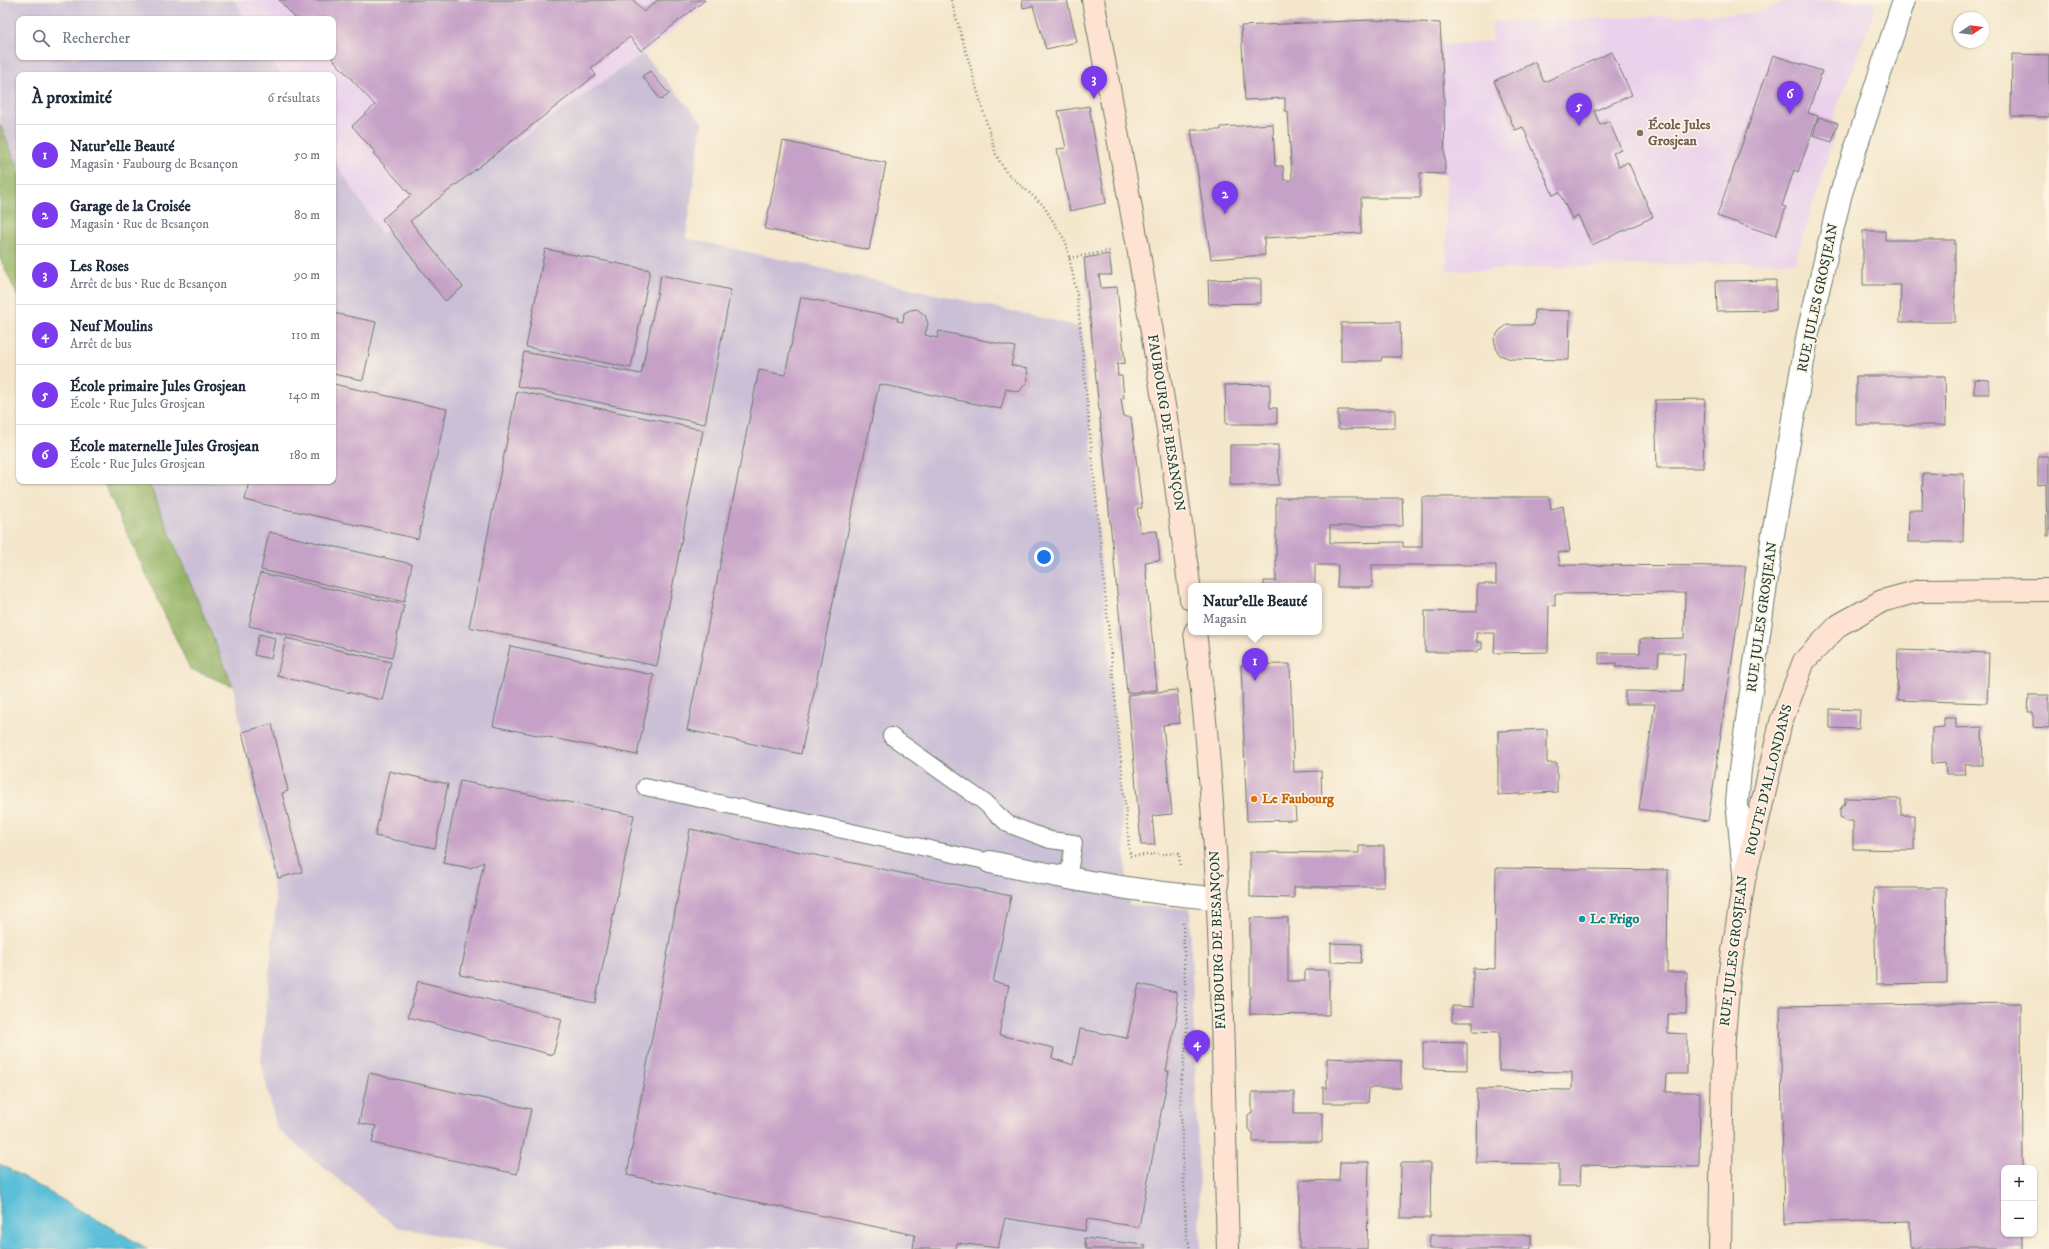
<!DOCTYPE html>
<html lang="fr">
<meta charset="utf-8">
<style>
body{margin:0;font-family:"IM FELL DW Pica",serif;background:#f6f6f7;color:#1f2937}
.controls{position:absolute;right:12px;bottom:12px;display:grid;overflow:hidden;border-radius:8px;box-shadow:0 1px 3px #0004}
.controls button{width:36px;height:36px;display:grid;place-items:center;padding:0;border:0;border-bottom:1px solid #e0e1e3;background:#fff;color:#1f2937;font:20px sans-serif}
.compass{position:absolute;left:1953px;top:12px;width:36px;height:36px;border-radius:50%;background:#fff;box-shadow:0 1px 3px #0004;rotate:77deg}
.you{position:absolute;left:1044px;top:557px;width:14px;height:14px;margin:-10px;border:3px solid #fff;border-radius:50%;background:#1a73e8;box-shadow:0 0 0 6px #1a73e833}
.badge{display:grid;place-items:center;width:26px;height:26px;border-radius:50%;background:#7c3aed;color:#fff;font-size:13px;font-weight:700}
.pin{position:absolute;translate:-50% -33px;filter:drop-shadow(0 1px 2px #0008)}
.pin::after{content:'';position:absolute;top:21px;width:14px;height:12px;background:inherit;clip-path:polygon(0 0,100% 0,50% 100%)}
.popup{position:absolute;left:1188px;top:583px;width:134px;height:52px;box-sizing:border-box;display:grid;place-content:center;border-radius:8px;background:#fff;filter:drop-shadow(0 1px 3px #0005);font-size:13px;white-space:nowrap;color:#747a83}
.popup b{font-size:15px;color:#1f2937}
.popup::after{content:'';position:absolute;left:50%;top:100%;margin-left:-8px;border:8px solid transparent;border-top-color:#fff}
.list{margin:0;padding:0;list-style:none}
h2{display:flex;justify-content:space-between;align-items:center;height:52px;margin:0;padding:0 16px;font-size:17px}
h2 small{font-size:13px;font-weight:400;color:#747a83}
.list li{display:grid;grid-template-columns:26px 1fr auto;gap:12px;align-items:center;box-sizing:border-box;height:60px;padding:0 16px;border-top:1px solid #e0e1e3}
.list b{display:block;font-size:15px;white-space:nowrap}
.list p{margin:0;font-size:13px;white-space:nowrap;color:#747a83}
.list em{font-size:13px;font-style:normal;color:#747a83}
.icon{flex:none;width:22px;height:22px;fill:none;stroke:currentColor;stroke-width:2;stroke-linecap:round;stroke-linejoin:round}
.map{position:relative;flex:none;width:2049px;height:1249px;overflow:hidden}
.search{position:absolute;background:#fff;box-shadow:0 1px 3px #0004;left:16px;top:16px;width:320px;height:44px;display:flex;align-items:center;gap:10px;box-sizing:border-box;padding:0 14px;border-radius:8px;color:#747a83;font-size:15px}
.panel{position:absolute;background:#fff;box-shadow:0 1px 3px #0004;left:16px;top:72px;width:320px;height:412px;border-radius:8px}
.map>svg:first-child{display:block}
.built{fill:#ead1ec}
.industrial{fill:#cabfd6}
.forest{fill:#95b367;stroke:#5a784e}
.water{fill:#5bbfd9;stroke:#3d7e86}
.building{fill:#c6a1c7}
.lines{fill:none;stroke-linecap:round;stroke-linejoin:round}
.lane-casing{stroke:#6a7869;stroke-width:18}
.street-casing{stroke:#6a7869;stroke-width:24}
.secondary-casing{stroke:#6a7869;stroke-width:24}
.path{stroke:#6a7869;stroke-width:2.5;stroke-dasharray:1 3;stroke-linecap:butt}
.lane{stroke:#fff;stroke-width:16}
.street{stroke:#fff;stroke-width:22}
.secondary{stroke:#fee3d2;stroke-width:22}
.education-dot{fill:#8d6e63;stroke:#fcf5e5;stroke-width:1.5}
.food-dot{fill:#e8710a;stroke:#fcf5e5;stroke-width:1.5}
.culture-dot{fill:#0f9aa8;stroke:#fcf5e5;stroke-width:1.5}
.labels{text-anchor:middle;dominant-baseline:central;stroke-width:3.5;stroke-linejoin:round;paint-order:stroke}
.education-label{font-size:14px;font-weight:bold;fill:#785e54;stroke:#fcf5e5;text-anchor:start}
.street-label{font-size:14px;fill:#1f3d34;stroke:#fcf5e5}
.food-label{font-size:14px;font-weight:bold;fill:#c56008;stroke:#fcf5e5;text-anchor:start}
.culture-label{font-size:14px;font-weight:bold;fill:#0d838f;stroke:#fcf5e5;text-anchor:start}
</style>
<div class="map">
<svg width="2049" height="1249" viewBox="0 0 2049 1249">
<rect width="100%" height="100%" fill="#fcf5e5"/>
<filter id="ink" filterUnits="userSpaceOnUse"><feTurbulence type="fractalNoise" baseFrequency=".025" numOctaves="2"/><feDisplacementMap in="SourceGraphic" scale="8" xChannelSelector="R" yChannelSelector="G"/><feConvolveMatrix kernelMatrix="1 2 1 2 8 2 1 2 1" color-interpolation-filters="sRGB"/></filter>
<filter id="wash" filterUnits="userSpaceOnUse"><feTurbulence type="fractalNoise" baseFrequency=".012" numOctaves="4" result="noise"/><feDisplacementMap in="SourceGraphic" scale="16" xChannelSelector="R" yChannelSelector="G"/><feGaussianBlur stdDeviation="0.9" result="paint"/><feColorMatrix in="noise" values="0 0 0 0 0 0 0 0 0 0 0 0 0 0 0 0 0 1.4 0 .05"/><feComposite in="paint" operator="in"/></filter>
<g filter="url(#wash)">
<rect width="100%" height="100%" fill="#f4e6cb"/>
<!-- built -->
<path class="built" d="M 234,0 L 711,0 L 643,54 L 381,235 L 333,158 L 333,75 L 281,75 L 270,57 L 333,57 L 333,19 L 246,19 Z
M 1873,1 L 1876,7 L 1832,121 L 1838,123 L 1795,262 L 1633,265 L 1447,271 L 1444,96 L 1442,45 L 1493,41 L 1492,22 L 1755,13 L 1785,2 Z"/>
<!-- industrial -->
<path class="industrial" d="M 0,0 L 234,0 L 246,19 L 19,19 L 19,57 L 270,57 L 281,75 L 19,75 L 19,170 L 0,124 Z
M 643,54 L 702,122 L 686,238 L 1082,327 L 1129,905 L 1190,909 L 1201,1249 L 509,1249 L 396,1227 L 277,1129 L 261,1062 L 276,902 L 233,686 L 148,481 L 333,481 L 333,158 L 381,234 Z"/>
<!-- forest -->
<path class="forest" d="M 0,124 L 19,170 L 19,299 L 0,258 Z
M 103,481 L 148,481 L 233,686 L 190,669 Z"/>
<!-- water -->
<path class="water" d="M 0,1164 L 148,1249 L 0,1249 Z"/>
<g id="blocks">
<!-- building -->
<path class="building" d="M 279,0 L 633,0 L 644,12 L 658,0 L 705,0 L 641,51 L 630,37 L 591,68 L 596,75 L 410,221 L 463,287 L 445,301 L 382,219 L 411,195 L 373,153 L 375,152 L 352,126 L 375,105 L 331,57 L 333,57 L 333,19 L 296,19 Z
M 1022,0 L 1067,0 L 1077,42 L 1046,49 L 1033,6 L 1023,8 Z
M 1371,20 L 1440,23 L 1444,96 L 1445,174 L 1420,173 L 1420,198 L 1361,198 L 1361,233 L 1264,238 L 1265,255 L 1211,259 L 1191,130 L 1221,130 L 1221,127 L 1273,124 L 1275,166 L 1283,166 L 1284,180 L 1292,180 L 1288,111 L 1285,111 L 1285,98 L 1245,100 L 1241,26 Z
M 1612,52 L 1632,95 L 1594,111 L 1600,125 L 1609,121 L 1621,149 L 1613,153 L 1619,167 L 1628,162 L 1653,217 L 1592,245 L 1578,215 L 1572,219 L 1559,192 L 1553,195 L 1523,127 L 1515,130 L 1494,81 L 1535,62 L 1544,82 Z
M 2012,54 L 2049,55 L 2049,117 L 2011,116 Z
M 1773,55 L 1822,71 L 1808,113 L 1818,116 L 1798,172 L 1794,170 L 1782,206 L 1786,207 L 1776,236 L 1717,216 Z
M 650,71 L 669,94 L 661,100 L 642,76 Z
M 1089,106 L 1106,203 L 1070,211 L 1057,149 L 1066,148 L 1058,111 Z
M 1819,117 L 1838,123 L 1832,142 L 1813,136 Z
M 783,141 L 886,163 L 869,250 L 765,229 Z
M 1863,231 L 1885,231 L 1885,240 L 1955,240 L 1955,322 L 1900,322 L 1901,285 L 1863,285 Z
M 545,249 L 650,270 L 631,368 L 526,347 Z
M 1109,254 L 1112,275 L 1099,275 L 1101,288 L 1117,287 L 1125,363 L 1117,364 L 1118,376 L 1122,376 L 1124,398 L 1121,399 L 1124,417 L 1131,417 L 1142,508 L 1137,508 L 1141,532 L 1157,531 L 1160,560 L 1145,562 L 1157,690 L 1127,693 L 1084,258 Z
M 661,275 L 731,290 L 705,424 L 517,386 L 524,352 L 641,374 Z
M 1261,279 L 1261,303 L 1209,304 L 1208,280 Z
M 1776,280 L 1776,310 L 1717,311 L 1716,281 Z
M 801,297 L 898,318 L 897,321 L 903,322 L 904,313 L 910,310 L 917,309 L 925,315 L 928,324 L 925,335 L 937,338 L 939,331 L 1015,347 L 1011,365 L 1027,369 L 1028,380 L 1019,392 L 1006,389 L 1001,409 L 879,384 L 801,754 L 687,730 L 759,370 L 785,375 Z
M 1535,310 L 1570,311 L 1569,360 L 1511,359 L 1500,355 L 1497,351 L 1494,339 L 1499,331 L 1507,325 L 1534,325 Z
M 333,313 L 376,322 L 363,380 L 333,374 Z
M 1400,322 L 1401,357 L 1382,357 L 1381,361 L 1341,361 L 1341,323 Z
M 1856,376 L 1945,376 L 1946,425 L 1856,425 Z
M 1974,379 L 1989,380 L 1989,394 L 1974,394 Z
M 333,384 L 447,409 L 418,539 L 245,500 L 249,481 L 333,481 Z
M 1270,384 L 1270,408 L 1277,408 L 1277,424 L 1226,424 L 1225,385 Z
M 517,391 L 703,430 L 657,666 L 469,627 Z
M 1705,399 L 1703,468 L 1657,468 L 1655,400 Z
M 1338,410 L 1395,410 L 1395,428 L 1338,429 Z
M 1230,445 L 1278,445 L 1279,485 L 1230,485 Z
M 2038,456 L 2049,456 L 2049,536 L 2047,536 L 2046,484 L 2038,485 Z
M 1923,473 L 1964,474 L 1963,542 L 1908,542 L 1909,510 L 1922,510 Z
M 1422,497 L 1549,497 L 1551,509 L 1563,506 L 1570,551 L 1558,553 L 1560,565 L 1746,566 L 1708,821 L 1639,809 L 1655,704 L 1625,704 L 1625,691 L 1682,692 L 1685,653 L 1659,653 L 1658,666 L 1615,667 L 1616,663 L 1599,664 L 1599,653 L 1640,653 L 1640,639 L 1684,638 L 1685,593 L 1555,594 L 1555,606 L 1549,605 L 1548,652 L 1494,653 L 1495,633 L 1476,633 L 1477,642 L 1482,642 L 1482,649 L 1477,650 L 1477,652 L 1425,652 L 1425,611 L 1477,612 L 1477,584 L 1496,584 L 1496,565 L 1372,565 L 1372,587 L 1337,587 L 1338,565 L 1315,565 L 1315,586 L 1264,586 L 1264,581 L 1276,581 L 1276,498 L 1402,498 L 1403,526 L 1330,526 L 1330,543 L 1403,542 L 1403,547 L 1422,547 Z
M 269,532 L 412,564 L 404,602 L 261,570 Z
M 260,573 L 404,605 L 392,658 L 249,626 Z
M 259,634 L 275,638 L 271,659 L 254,655 Z
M 286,638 L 391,662 L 382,700 L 277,676 Z
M 510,646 L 654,675 L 637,755 L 493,726 Z
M 1898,650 L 1989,653 L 1987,703 L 1897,700 Z
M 1290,664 L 1294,772 L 1321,771 L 1322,804 L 1295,805 L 1296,820 L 1247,821 L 1241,665 Z
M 1177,690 L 1180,723 L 1163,725 L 1172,814 L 1152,816 L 1155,845 L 1141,845 L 1128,695 Z
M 2029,695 L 2049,695 L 2049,728 L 2033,727 L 2033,712 L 2028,712 Z
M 1830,709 L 1860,710 L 1859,729 L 1830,728 Z
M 1944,718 L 1956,718 L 1956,728 L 1982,727 L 1983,765 L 1964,765 L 1965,774 L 1946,774 L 1945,763 L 1932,764 L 1932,728 L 1944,727 Z
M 272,724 L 288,791 L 282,793 L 302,872 L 278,878 L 242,732 Z
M 1547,729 L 1547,763 L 1557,763 L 1557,792 L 1498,795 L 1498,731 Z
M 389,771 L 448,784 L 435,848 L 375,836 Z
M 460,781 L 634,815 L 595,1003 L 460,975 L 484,862 L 470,868 L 443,863 Z
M 1845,798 L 1901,799 L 1901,815 L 1914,815 L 1914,850 L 1853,849 L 1853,821 L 1845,821 L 1840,817 L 1840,809 L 1845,803 Z
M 690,829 L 1011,896 L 993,982 L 1009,985 L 999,1035 L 1054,1048 L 1052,1058 L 1073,1065 L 1080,1029 L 1127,1038 L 1139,984 L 1176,992 L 1178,1010 L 1166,1071 L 1169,1071 L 1139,1227 L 1087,1219 L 1085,1231 L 1005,1218 L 998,1248 L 957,1243 L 956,1249 L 913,1249 L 915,1235 L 627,1175 Z
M 1359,846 L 1384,846 L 1384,887 L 1294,887 L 1294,898 L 1250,897 L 1250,852 L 1359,853 Z
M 1496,868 L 1668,870 L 1667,972 L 1687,972 L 1686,1014 L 1668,1014 L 1668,1033 L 1687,1034 L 1687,1074 L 1667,1074 L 1666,1092 L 1700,1092 L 1699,1167 L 1581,1165 L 1580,1186 L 1559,1186 L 1559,1164 L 1476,1163 L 1477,1089 L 1572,1090 L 1572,1072 L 1499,1071 L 1499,1032 L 1473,1031 L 1473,1022 L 1452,1022 L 1452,1006 L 1473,1007 L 1473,968 L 1495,969 Z
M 1874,888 L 1946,888 L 1947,983 L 1876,984 Z
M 1250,918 L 1288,918 L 1288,981 L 1305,981 L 1305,970 L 1329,970 L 1329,1015 L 1250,1014 Z
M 1331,943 L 1362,944 L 1361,963 L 1331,962 Z
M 418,981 L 562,1019 L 553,1055 L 408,1017 Z
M 2021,1003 L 2022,1168 L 2004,1168 L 2004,1234 L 2023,1234 L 2023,1249 L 1911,1249 L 1910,1220 L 1784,1223 L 1780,1006 Z
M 1423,1042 L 1467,1043 L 1467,1070 L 1423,1069 Z
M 1327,1058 L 1401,1061 L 1401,1088 L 1369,1088 L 1368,1103 L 1323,1103 L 1323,1087 L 1327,1088 Z
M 369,1073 L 531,1109 L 517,1174 L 372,1143 L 376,1126 L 359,1123 Z
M 1252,1092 L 1294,1092 L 1294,1113 L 1322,1113 L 1322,1142 L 1253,1142 L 1253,1133 L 1248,1129 L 1248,1115 L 1252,1112 Z
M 1340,1162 L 1369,1162 L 1367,1249 L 1299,1249 L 1300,1180 L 1339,1181 Z
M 1401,1163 L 1431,1163 L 1430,1218 L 1400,1218 Z
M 1430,1235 L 1531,1235 L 1531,1249 L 1429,1249 Z
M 1084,1238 L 1145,1245 L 1145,1249 L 1086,1249 Z"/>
</g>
</g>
<g filter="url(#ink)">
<use href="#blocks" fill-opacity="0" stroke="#6a7869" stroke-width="1"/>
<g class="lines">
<defs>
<path id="lane" d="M 891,736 L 984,802 L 1008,824 L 1050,840 L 1074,843 L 1068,879
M 645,787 L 990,862"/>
<path id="street" d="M 990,862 C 1065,878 1140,893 1217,898
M 1744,873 L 1737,802 L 1740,770 L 1773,534 L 1808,333 L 1841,193 L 1904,0"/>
<path id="secondary" d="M 1093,0 L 1138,247 L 1171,448 L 1191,599
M 1195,632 C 1222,836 1222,1043 1228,1249
M 1720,1249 L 1723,1049 L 1729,977 L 1744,880 L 1781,722 L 1804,661 L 1839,625 L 1882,601 L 1919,591 L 2049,590"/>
</defs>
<!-- lane casing -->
<use href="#lane" class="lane-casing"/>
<!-- street casing -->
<use href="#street" class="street-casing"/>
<!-- secondary casing -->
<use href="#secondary" class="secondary-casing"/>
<!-- path -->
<path class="path" d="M 951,0 L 996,155 L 1006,172 L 1043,205 L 1066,242 L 1077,295 L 1130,856 L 1179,853 L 1180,866
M 1069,258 L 1110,251
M 1183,923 L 1187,1039 L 1180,1089 L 1186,1231 L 1190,1249"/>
<!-- lane -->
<use href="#lane" class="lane"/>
<!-- street -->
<use href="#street" class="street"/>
<!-- secondary -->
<use href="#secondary" class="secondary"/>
</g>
</g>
<!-- markers -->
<circle class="education-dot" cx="1640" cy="133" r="4"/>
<circle class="food-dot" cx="1254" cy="799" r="4"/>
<circle class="culture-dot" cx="1582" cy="919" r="4"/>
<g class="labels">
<!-- education labels -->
<g class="education-label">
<text x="1648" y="125">École Jules<tspan x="1648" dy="16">Grosjean</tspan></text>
</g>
<!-- street labels -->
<g class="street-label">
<text transform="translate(1818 298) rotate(-78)">RUE JULES GROSJEAN</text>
<text transform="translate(1166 423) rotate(81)">FAUBOURG DE BESANÇON</text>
<text transform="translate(1762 617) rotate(-82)">RUE JULES GROSJEAN</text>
<text transform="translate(1769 780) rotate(-76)">ROUTE D'ALLONDANS</text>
<text transform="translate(1218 940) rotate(-92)">FAUBOURG DE BESANÇON</text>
<text transform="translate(1734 951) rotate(-83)">RUE JULES GROSJEAN</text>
</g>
<!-- food labels -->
<g class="food-label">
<text x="1262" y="799">Le Faubourg</text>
</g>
<!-- culture labels -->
<g class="culture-label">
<text x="1590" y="919">Le Frigo</text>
</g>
</g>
</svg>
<div class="controls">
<button>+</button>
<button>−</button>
</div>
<svg class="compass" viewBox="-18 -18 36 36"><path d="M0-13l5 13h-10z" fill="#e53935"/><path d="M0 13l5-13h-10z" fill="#747a83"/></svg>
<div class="you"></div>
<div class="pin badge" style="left:1255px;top:681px">1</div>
<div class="popup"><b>Natur'elle Beauté</b>Magasin</div>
<div class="pin badge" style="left:1225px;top:214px">2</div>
<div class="pin badge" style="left:1094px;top:99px">3</div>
<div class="pin badge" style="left:1197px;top:1063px">4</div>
<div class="pin badge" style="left:1579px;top:126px">5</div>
<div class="pin badge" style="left:1790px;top:114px">6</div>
<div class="search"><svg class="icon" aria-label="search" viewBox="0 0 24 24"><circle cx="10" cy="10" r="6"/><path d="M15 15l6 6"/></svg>Rechercher</div>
<section class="panel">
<h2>À proximité<small>6 résultats</small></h2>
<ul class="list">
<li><span class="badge">1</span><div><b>Natur'elle Beauté</b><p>Magasin · Faubourg de Besançon</p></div><em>50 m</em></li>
<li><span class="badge">2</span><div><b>Garage de la Croisée</b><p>Magasin · Rue de Besançon</p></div><em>80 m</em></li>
<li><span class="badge">3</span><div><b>Les Roses</b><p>Arrêt de bus · Rue de Besançon</p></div><em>90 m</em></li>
<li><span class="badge">4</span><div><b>Neuf Moulins</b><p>Arrêt de bus</p></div><em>110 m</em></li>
<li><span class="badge">5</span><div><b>École primaire Jules Grosjean</b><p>École · Rue Jules Grosjean</p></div><em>140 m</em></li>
<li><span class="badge">6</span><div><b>École maternelle Jules Grosjean</b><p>École · Rue Jules Grosjean</p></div><em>180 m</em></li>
</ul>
</section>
</div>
